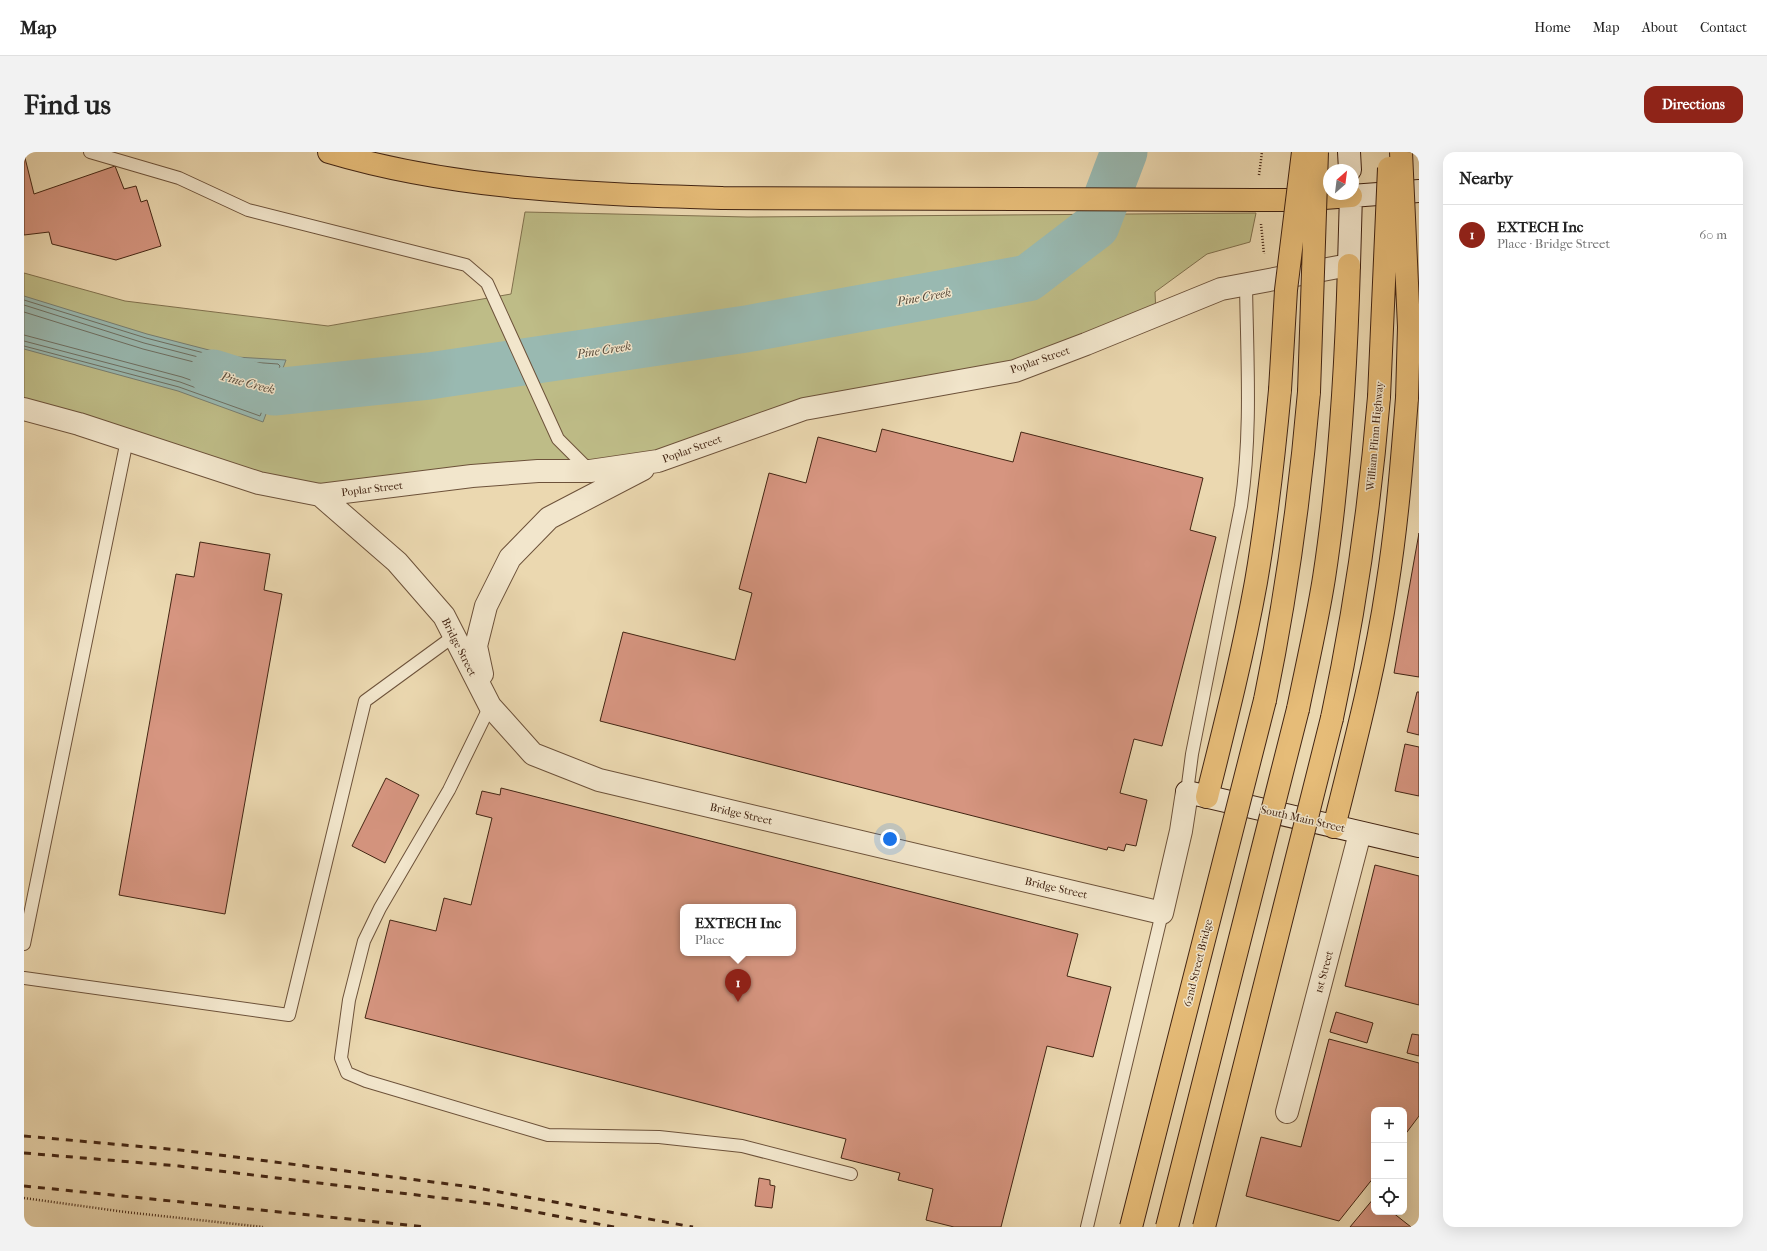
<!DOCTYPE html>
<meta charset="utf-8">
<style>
body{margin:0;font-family:"IM FELL French Canon",serif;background:#f2f2f2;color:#222}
.controls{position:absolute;right:12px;bottom:12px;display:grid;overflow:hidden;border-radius:8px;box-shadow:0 4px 16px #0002}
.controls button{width:36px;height:36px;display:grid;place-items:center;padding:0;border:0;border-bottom:1px solid #e0e0e0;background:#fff;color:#222;font:20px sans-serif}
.compass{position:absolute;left:1299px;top:12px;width:36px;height:36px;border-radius:50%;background:#fff;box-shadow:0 4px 16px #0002;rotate:28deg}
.you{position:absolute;left:866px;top:687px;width:14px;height:14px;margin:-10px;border:3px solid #fff;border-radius:50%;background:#1a73e8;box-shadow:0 0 0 6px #1a73e833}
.badge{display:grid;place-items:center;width:26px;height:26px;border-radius:50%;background:#8f2418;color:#fff;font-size:13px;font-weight:700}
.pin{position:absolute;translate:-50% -33px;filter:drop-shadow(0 1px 2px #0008)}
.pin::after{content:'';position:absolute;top:21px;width:14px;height:12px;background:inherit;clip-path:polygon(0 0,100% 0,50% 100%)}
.popup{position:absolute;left:656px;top:752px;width:116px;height:52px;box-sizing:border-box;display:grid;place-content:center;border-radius:8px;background:#fff;filter:drop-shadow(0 1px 3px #0005);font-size:13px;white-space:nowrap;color:#767676}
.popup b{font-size:15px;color:#222}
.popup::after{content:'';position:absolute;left:50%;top:100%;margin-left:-8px;border:8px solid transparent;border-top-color:#fff}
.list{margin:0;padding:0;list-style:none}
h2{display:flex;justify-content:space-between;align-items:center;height:52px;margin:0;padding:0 16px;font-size:17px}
h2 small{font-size:13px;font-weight:400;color:#767676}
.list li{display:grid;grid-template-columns:26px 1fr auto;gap:12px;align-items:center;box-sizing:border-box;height:60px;padding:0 16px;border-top:1px solid #e0e0e0}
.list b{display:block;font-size:15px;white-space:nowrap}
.list p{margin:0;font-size:13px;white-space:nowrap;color:#767676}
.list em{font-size:13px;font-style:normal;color:#767676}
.icon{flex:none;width:22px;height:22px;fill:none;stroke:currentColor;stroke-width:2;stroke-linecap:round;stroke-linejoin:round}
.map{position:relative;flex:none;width:1395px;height:1075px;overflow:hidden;border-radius:12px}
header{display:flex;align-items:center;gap:24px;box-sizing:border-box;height:56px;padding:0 20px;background:#fff;border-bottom:1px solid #e0e0e0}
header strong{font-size:19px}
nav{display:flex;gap:22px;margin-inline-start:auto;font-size:14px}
.intro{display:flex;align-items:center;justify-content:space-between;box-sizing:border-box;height:96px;padding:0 24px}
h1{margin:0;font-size:28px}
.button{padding:10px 18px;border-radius:12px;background:#8f2418;color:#fff;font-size:14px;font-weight:700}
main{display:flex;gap:24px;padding:0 24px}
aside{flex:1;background:#fff;border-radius:12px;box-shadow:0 4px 16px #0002}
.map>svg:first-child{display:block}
.green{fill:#bebc87;stroke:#80704d}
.water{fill:#99b9b1;stroke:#777e72}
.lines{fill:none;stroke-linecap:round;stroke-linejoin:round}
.shore{stroke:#6e6f62;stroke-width:1}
.river{stroke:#99b9b1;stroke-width:47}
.building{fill:#d69580;stroke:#432513;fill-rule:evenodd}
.lane-casing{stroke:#6d523a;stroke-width:14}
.street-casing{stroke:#6d523a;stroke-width:24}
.secondary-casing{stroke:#432513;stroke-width:24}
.highway-casing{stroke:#432513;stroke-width:24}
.path{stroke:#432513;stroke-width:2.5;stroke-dasharray:1 2;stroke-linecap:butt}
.lane{stroke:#f2e6cc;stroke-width:12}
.street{stroke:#f2e6cc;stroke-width:22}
.secondary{stroke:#f2e6cc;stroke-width:22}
.highway{stroke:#e6bc78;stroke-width:22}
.rail{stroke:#432513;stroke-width:3;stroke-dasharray:7 7;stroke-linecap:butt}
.highway-bridge-casing{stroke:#432513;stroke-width:24;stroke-linecap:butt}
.highway-bridge{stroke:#e6bc78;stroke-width:22}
.labels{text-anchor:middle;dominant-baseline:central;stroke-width:3;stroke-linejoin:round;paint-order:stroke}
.street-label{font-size:11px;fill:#432513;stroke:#f2e6cc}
.water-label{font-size:12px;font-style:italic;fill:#584a3a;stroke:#f2e6cc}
</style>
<header>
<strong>Map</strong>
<nav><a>Home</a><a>Map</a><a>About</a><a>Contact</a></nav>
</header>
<div class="intro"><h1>Find us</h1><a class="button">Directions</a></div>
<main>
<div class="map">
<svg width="1395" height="1075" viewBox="0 0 1395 1075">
<rect width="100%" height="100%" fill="#ebd8b0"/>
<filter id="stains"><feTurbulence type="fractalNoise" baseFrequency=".005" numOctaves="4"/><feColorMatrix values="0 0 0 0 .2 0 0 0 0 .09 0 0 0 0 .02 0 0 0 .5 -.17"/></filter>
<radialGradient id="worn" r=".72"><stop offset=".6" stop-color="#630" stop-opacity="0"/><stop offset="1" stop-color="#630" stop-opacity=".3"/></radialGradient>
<!-- green -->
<path class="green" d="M 501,60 L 724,65 L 1232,61 L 1226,90 L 1183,102 L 1131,140 L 1132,163 L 1062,192 L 780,257 L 634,309 L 296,343 L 0,257 L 0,121 L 101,149 L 304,174 L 487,142 Z"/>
<!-- water -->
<path class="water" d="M 0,144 L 123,182 L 212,205 L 262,208 L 239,270 L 154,239 L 0,197 Z"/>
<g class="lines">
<!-- shore -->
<path class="shore" d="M 0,148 L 122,186 L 211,209 L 254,212 L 256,214 L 236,264 L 155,235 L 0,194
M 0,153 L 120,191 L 209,214 L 247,216 L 248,218 L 234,256 L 232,258 L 156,230 L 0,189
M 0,160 L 119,197 L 209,220 L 238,222 L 240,224 L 231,249 L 229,250 L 158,225 L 0,183"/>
<!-- river -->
<path class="river" d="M 189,221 L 250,240 L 405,224 L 722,177 L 1004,126 L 1072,74 L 1100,0"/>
</g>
<!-- building -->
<path class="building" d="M 0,2 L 10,42 L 91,14 L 100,37 L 112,34 L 117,50 L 123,48 L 137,94 L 92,108 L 28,92 L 25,80 L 0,83 Z
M 858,277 L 989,310 L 997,280 L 1179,326 L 1166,378 L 1192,385 L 1138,594 L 1110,587 L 1096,641 L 1123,648 L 1112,694 L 1102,692 L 1100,699 L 1084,695 L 1083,698 L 576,569 L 599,480 L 711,508 L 728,441 L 715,437 L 745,321 L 782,331 L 794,285 L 852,300 Z
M 1395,381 L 1395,525 L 1370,521 Z
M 176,390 L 246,402 L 240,438 L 258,442 L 201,762 L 95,743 L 152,422 L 170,425 Z
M 1393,540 L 1395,540 L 1395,583 L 1383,580 Z
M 1381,592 L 1395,595 L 1395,644 L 1371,639 Z
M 362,626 L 395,643 L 361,711 L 328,694 Z
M 477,636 L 1054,782 L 1043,824 L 1087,835 L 1069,905 L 1023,894 L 977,1075 L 930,1075 L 902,1068 L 909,1037 L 874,1028 L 876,1021 L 817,1006 L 822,987 L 341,866 L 366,768 L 412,779 L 420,746 L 447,753 L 468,666 L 452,662 L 458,639 L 476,643 ZM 659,755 L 769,755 L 769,801 L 659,801 Z
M 1351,713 L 1395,724 L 1395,853 L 1321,834 Z
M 1312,860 L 1349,871 L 1343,891 L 1306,880 Z
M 1388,882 L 1395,883 L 1395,904 L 1383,901 Z
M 1305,887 L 1395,911 L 1395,964 L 1380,984 L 1380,958 L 1350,958 L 1350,1025 L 1315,1069 L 1222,1044 L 1237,985 L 1277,995 Z
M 735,1026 L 746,1028 L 746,1033 L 751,1034 L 748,1056 L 731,1054 Z
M 1350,1046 L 1350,1060 L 1368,1060 L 1387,1075 L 1326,1075 Z"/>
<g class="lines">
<defs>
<path id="lane" d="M 66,0 L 155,26 L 224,58 L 442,113 L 463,131 L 534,287 L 566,319
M 466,554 L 425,638 L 356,756 L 340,789 L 325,848 L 317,906 L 323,921 L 342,929 L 524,983 L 635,985 L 718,994 L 827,1022
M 1163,640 L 1168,602 L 1217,354 C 1228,280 1223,206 1222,132
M 0,792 L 103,288
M 0,826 L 265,863 L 341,549 L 430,484
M 1063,1075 L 1138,761"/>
<path id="street" d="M 0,257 L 55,272 L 235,331 L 296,343 L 448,324 L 514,319 L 566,319 L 634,309 L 780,257 L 991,219 L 1062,192 L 1197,137 L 1325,113
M 296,343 L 373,410 L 420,464 L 466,554 L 509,602 L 575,628 L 1138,761 L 1157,679 L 1163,640
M 458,522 L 452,494 L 462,454 L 486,406 L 525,366 L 619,317
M 1263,960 L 1336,681"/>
<path id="secondary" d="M 1325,0 L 1326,18
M 1327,44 L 1395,39
M 1325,113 L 1327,42
M 1163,640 L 1395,694"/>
<path id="highway" d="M 305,0 C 432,38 568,42 699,46 L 1232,48 L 1273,48 L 1327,44
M 1241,548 C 1262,446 1276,344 1285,240
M 1274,557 C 1283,513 1293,470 1300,426 C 1316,322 1322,218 1325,113
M 1308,566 C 1331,459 1346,353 1355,245
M 1183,645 C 1201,573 1219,502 1232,430 C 1243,366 1250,302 1256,238
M 1310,675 C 1330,595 1351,516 1363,435 C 1373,372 1378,309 1383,246"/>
</defs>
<!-- lane casing -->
<use href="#lane" class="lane-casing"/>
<!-- street casing -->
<use href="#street" class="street-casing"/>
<!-- secondary casing -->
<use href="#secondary" class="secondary-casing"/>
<!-- highway casing -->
<use href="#highway" class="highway-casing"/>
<!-- path -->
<path class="path" d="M 1235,23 L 1238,0
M 1237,72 L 1240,102
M 0,1046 L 101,1060 L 239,1075"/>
<!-- lane -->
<use href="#lane" class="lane"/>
<!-- street -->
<use href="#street" class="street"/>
<!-- secondary -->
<use href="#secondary" class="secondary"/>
<!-- highway -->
<use href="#highway" class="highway"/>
<!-- rail -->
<path class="rail" d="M 0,984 L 156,998 L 448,1035 L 669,1075
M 0,1001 L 155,1014 L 475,1053 L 590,1075
M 0,1034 L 403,1075"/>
<defs>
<path id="highway-bridge" d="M 1377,0 L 1385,175 L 1383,246
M 1256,238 L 1262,138 L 1279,0
M 1285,240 L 1293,0
M 1355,245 L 1365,16
M 1107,1075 L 1241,548
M 1143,1075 L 1274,557
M 1180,1075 L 1308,566"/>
</defs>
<!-- highway-bridge casing -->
<use href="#highway-bridge" class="highway-bridge-casing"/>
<!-- highway-bridge -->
<use href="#highway-bridge" class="highway-bridge"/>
</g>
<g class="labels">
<!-- street labels -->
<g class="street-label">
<text transform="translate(1016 208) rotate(-19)">Poplar Street</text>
<text transform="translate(1351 284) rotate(-85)">William Flinn Highway</text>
<text transform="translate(668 297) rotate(-20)">Poplar Street</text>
<text transform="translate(348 337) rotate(-7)">Poplar Street</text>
<text transform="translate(435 495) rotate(63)">Bridge Street</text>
<text transform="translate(717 662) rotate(13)">Bridge Street</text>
<text transform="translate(1279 667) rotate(13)">South Main Street</text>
<text transform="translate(1032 736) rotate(13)">Bridge Street</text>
<text transform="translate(1174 811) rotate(-76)">62nd Street Bridge</text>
<text transform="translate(1300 820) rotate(-75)">1st Street</text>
</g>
<!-- water labels -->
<g class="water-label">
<text transform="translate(900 145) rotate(-10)">Pine Creek</text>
<text transform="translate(580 198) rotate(-9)">Pine Creek</text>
<text transform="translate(224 231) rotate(15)">Pine Creek</text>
</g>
</g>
<rect width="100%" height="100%" filter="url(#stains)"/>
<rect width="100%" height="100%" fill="url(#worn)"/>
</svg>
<div class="controls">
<button>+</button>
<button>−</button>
<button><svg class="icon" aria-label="locate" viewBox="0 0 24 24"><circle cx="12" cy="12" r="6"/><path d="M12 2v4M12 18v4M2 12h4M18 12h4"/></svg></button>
</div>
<svg class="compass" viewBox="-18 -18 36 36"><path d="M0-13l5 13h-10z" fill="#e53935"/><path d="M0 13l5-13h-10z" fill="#767676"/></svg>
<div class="you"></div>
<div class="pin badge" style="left:714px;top:850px">1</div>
<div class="popup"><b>EXTECH Inc</b>Place</div>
</div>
<aside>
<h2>Nearby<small></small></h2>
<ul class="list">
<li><span class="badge">1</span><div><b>EXTECH Inc</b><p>Place · Bridge Street</p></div><em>60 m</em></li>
</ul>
</aside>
</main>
